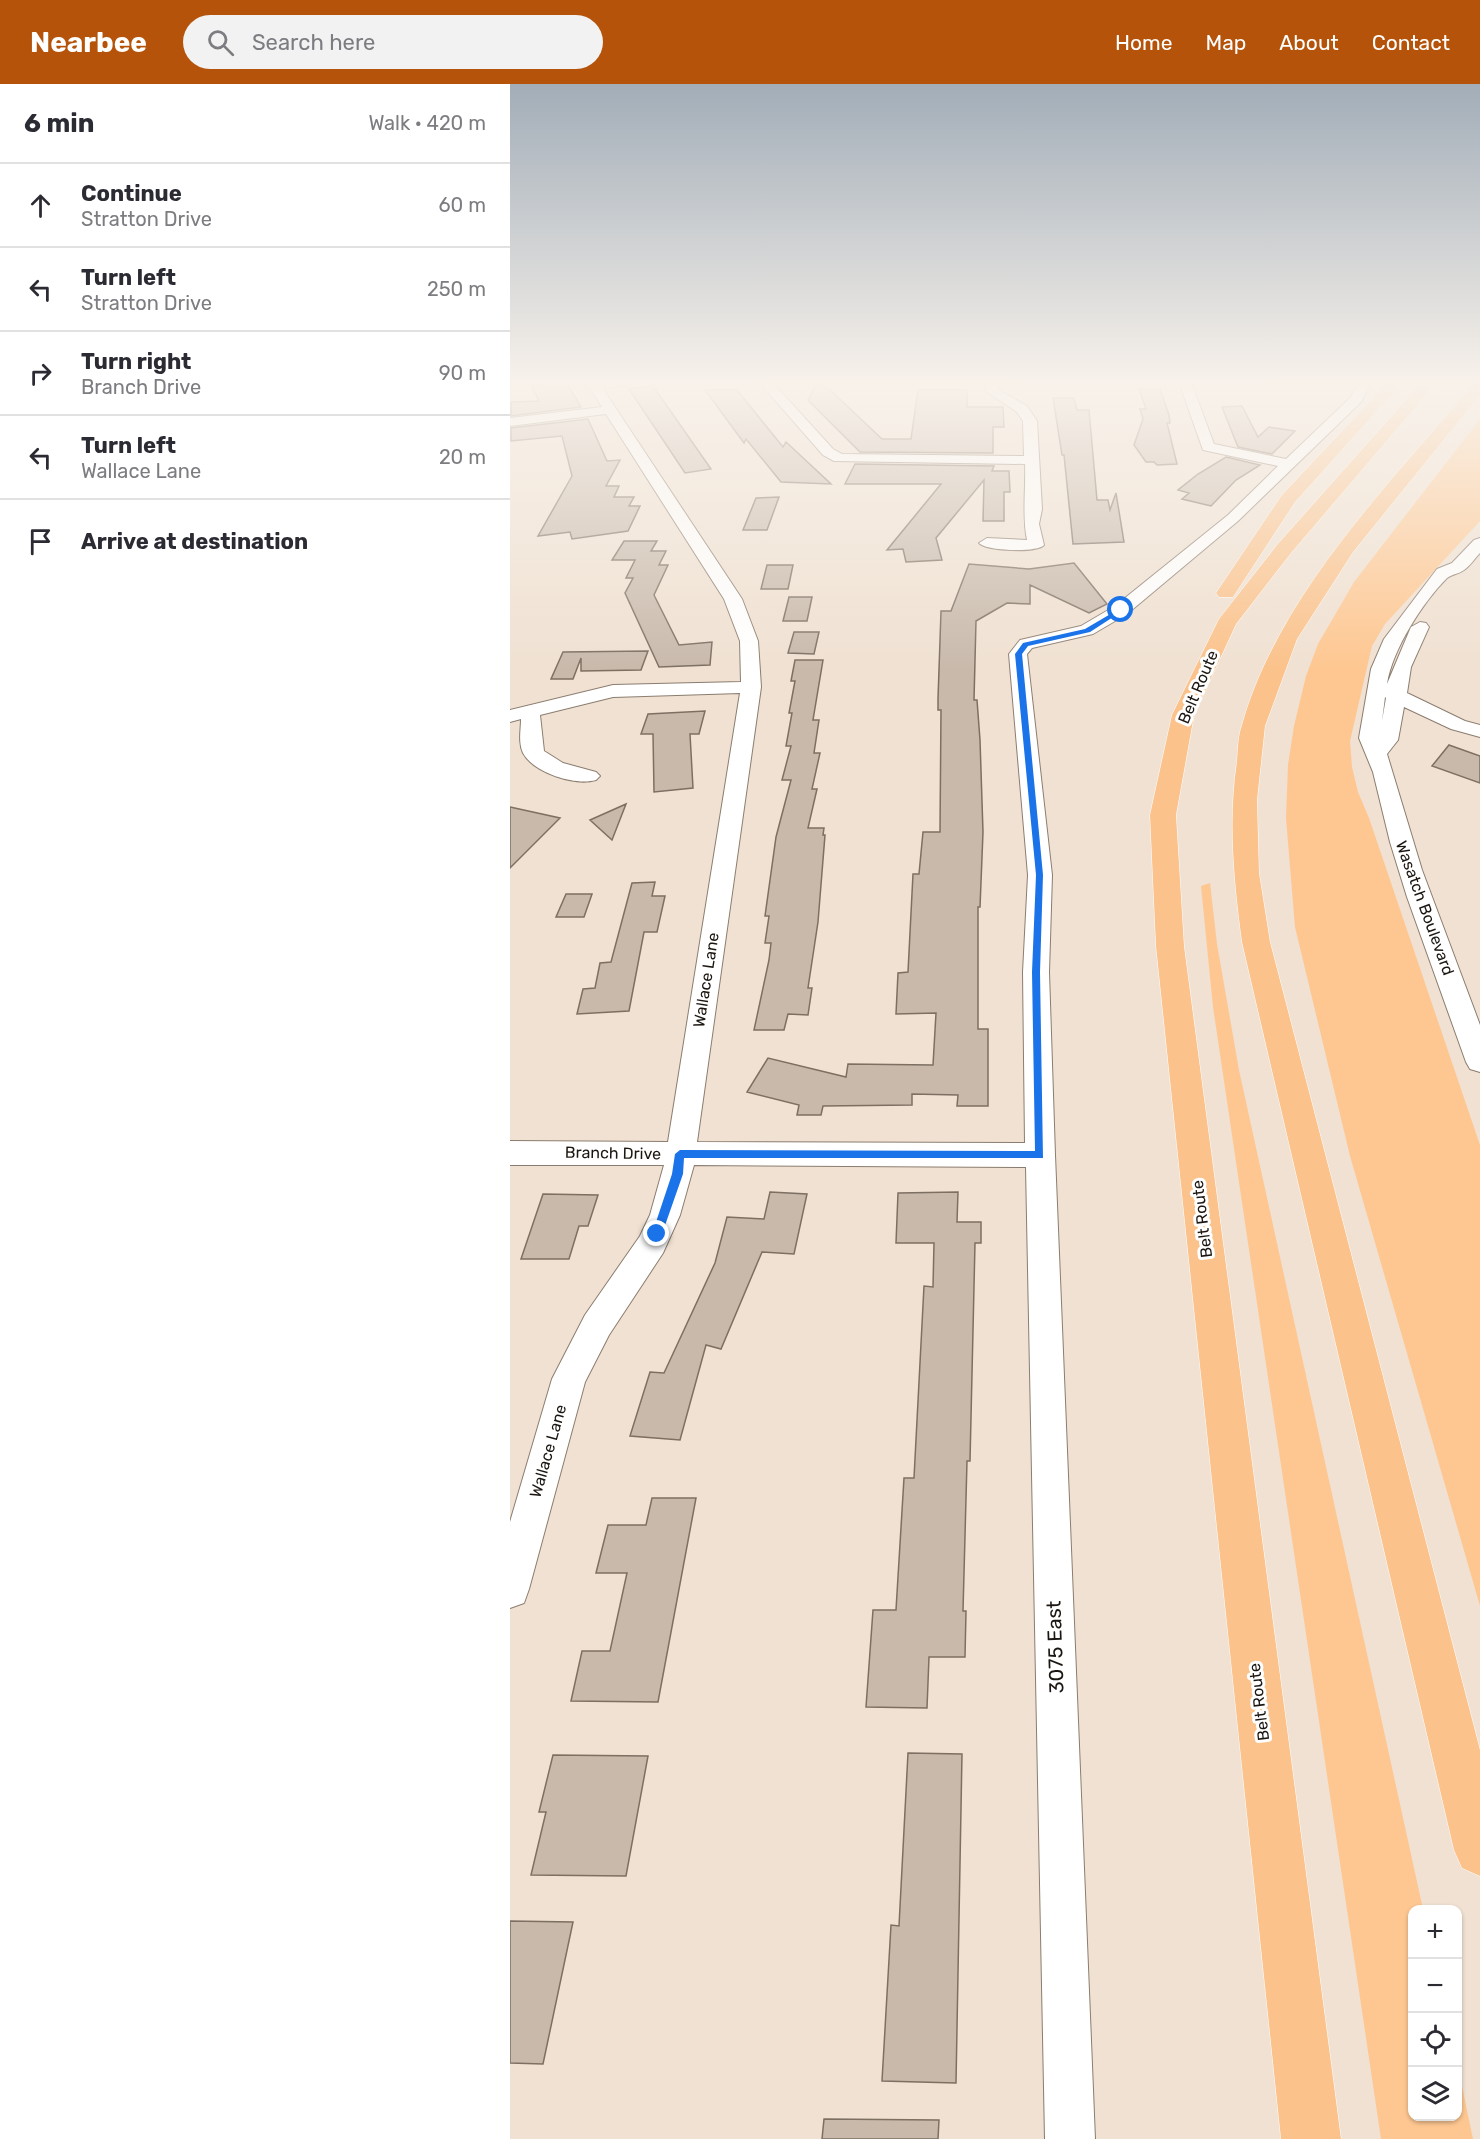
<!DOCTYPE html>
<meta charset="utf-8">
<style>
body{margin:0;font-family:Rubik,sans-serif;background:#f2f2f3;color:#2b2b33}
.controls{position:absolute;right:18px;bottom:18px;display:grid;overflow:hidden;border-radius:12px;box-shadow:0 2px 4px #0004}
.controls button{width:54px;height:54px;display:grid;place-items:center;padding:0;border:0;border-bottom:2px solid #e1e1e2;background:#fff;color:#2b2b33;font:30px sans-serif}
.stop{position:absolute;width:18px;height:18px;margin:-14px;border:4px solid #1a73e8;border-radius:50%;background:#fff}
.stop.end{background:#1a73e8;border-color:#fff;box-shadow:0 2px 6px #0008}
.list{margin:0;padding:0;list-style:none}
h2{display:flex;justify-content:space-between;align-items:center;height:78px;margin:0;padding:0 24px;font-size:26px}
h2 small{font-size:20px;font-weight:400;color:#7c7c81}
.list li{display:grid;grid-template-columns:39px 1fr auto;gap:18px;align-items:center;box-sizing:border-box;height:84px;padding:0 24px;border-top:2px solid #e1e1e2}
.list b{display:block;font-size:22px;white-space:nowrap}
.list p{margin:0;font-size:20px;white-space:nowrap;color:#7c7c81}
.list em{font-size:20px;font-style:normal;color:#7c7c81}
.icon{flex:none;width:33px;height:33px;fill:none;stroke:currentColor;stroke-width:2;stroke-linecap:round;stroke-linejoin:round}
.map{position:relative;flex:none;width:970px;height:2055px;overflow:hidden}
header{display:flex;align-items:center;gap:36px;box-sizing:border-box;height:84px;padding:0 30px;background:#b45309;color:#fff}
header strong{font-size:28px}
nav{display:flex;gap:33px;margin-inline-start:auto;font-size:21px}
.search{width:420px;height:54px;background:#f2f2f3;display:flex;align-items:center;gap:15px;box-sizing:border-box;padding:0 21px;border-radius:33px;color:#7c7c81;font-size:22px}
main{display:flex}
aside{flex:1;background:#fff}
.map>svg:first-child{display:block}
.green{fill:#fec791}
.building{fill:#c8b9ab;stroke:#7d6f62;stroke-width:1.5}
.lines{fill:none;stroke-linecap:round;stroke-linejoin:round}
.minor-casing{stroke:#8b7d6f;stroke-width:2}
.highway-casing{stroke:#fff;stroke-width:1}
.minor{fill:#fff;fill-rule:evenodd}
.highway{fill:#fbc28b;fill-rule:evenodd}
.route{fill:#1a73e8}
.labels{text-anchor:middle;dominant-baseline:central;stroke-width:6;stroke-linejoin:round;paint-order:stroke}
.street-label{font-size:16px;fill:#1b1611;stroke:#fff}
.near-street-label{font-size:20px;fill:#1b1611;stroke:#fff}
</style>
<header>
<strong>Nearbee</strong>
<div class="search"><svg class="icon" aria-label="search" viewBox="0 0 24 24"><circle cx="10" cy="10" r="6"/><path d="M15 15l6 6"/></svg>Search here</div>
<nav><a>Home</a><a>Map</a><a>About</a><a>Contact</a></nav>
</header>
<main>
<aside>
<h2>6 min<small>Walk · 420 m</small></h2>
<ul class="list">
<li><svg class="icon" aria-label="ahead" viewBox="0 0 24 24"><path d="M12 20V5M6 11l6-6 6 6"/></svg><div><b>Continue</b><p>Stratton Drive</p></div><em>60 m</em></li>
<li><svg class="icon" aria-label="left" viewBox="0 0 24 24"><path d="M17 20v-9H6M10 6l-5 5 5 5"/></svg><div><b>Turn left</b><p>Stratton Drive</p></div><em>250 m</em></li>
<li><svg class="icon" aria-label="right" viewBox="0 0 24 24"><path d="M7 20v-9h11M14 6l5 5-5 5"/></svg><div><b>Turn right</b><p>Branch Drive</p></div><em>90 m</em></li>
<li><svg class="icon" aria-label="left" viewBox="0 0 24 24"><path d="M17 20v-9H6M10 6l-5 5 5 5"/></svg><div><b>Turn left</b><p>Wallace Lane</p></div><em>20 m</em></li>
<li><svg class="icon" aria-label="arrive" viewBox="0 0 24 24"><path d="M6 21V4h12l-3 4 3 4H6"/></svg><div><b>Arrive at destination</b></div></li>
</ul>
</aside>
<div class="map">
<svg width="970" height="2055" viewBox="0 0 970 2055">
<rect width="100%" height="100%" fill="#f0e1d2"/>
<!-- green -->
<path class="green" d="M 970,335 L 970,437 L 875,540 L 862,562 L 840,657 L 842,683 L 848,708 L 859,734 L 970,1061 L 970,1522 L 840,1072 L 785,843 L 776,734 L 778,681 L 784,642 L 796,592 L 808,560 L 844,498 Z
M 700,799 L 707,860 L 729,986 L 913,1825 L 902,1826 L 902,2032 L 948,2032 L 948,1983 L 963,2055 L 871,2055 L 703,923 L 691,802 Z"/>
<!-- building -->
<path class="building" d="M 31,298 L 56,298 L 71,323 L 1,332 L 1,318 L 29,317 L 21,302 L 32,301 Z
M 306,301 L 316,302 L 372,355 L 401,355 L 408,306 L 457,306 L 457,323 L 493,323 L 494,343 L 483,343 L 483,369 L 350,368 L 298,316 Z
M 143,302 L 201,385 L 175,389 L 119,305 Z
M 629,305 L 650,305 L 659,331 L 660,339 L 657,339 L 667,380 L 647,381 L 644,378 L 636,378 L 624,361 L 633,335 L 630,325 L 636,325 Z
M 195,306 L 227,306 L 273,363 L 276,358 L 321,400 L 271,398 L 236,355 L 234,359 Z
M 543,314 L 564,314 L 567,326 L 579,326 L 587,416 L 598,416 L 600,426 L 606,409 L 614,458 L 563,460 L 554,371 L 552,371 Z
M 732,322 L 748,353 L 759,343 L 785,347 L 762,370 L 728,363 L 712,323 Z
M 78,335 L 97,377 L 110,376 L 96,402 L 109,402 L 104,413 L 124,413 L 119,422 L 130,422 L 118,447 L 62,455 L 60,448 L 28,452 L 62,392 L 52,352 L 1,357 L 1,344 Z
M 716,373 L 750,381 L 726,396 L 701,422 L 672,415 L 679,409 L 668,406 L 688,390 Z
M 345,380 L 484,382 L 482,387 L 499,387 L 500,408 L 494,408 L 494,437 L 473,437 L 474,396 L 426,454 L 432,476 L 396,478 L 393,465 L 377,466 L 431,400 L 335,400 Z
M 269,413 L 257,446 L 233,446 L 246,414 Z
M 114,457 L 147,457 L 141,467 L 156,467 L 149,481 L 158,481 L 144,511 L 169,561 L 202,558 L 200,581 L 149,583 L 115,509 L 123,494 L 116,494 L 125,476 L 102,476 Z
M 564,479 L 597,520 L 579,529 L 520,501 L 520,520 L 497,519 L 466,537 L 464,616 L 467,616 L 470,656 L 473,748 L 470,823 L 468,823 L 468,945 L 478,945 L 478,1022 L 447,1022 L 448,1011 L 402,1010 L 402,1021 L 313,1022 L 311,1031 L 287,1031 L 289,1021 L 237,1008 L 258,974 L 336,993 L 338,980 L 423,981 L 426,929 L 386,930 L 388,889 L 398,888 L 403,790 L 409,790 L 413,748 L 430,748 L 431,626 L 428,626 L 428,615 L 431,527 L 441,527 L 459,480 L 519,485 Z
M 257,481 L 283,481 L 278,505 L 251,505 Z
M 279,513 L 302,513 L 297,537 L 273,537 Z
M 284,548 L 309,548 L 304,570 L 278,569 Z
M 138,567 L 131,586 L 71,587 L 71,574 L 63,595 L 41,595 L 53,568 Z
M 285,576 L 313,576 L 303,636 L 309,636 L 304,669 L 310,669 L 302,705 L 307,705 L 298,744 L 314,744 L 313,751 L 315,751 L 308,838 L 298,904 L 302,904 L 298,931 L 278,930 L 274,946 L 244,946 L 259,876 L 261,859 L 255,859 L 259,832 L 255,832 L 266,753 L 281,696 L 272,696 L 281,662 L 276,662 L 282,629 L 279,629 L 285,597 L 281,597 Z
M 195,627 L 189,650 L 180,650 L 183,704 L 144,708 L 143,650 L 131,650 L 138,630 Z
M 939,661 L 970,672 L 970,699 L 922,682 Z
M 116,720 L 102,756 L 80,736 Z
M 0,723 L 50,734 L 0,784 Z
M 145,798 L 142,812 L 155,812 L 147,848 L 134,848 L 119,927 L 67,930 L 73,905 L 85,904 L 90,879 L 101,878 L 122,799 Z
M 56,810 L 82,810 L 74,833 L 46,833 Z
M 260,1108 L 297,1110 L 284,1170 L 252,1168 L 211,1265 L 196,1261 L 170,1356 L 120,1352 L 140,1288 L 154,1289 L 205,1179 L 217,1133 L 254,1135 Z
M 448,1108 L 447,1138 L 471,1138 L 471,1159 L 465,1159 L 460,1377 L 457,1377 L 453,1527 L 456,1527 L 455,1573 L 419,1573 L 417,1624 L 356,1623 L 363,1526 L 386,1526 L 394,1394 L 404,1394 L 414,1202 L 423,1203 L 424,1159 L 386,1159 L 388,1109 Z
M 33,1110 L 88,1111 L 78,1142 L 69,1142 L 59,1175 L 11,1175 Z
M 142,1414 L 186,1414 L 148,1618 L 61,1617 L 72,1567 L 100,1567 L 117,1489 L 86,1489 L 98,1441 L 136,1441 Z
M 398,1669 L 452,1670 L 446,1999 L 372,1997 L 381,1841 L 389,1842 Z
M 43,1671 L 138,1672 L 116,1792 L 21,1791 L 36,1728 L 29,1728 Z
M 0,1837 L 63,1838 L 33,1980 L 0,1979 Z
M 314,2035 L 429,2036 L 428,2055 L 312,2055 Z"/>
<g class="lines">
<defs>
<path id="minor" d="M 76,298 L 119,298 L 117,301 L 93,305 L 232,515 L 248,557 L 251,603 L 187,1058 L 515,1059 L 513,888 L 518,791 L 499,570 L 510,556 L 571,542 L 605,522 L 718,431 L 768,382 L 693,366 L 669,298 L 681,298 L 704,360 L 776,375 L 841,313 L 850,298 L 862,298 L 851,318 L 728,437 L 617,530 L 583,550 L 522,564 L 517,570 L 542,791 L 539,888 L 545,1071 L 585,2055 L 535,2055 L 516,1083 L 184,1081 L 170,1131 L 153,1169 L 99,1251 L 75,1298 L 19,1505 L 14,1519 L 0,1524 L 0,1438 L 42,1295 L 75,1231 L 130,1152 L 140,1131 L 154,1081 L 0,1081 L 0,1057 L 158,1058 L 230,609 L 103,613 L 30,631 L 34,667 L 53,679 L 86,688 L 90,692 L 86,696 C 65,702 24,689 13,669 C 8,658 11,646 11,635 L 0,638 L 0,626 L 103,601 L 231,598 L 230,557 L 214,515 L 96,330 L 0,342 L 0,334 L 92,323 Z
M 249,298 L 262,298 L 323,365 L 332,370 L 514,372 L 513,337 L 507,328 L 477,308 L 474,298 L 486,298 L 489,306 L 517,322 L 527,337 L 532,425 L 529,440 L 534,461 C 527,469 476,467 469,459 L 477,454 L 517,456 C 512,433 516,404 515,380 L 324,377 L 313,371 Z
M 970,454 L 970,469 C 965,474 960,482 954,486 C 949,490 942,490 937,494 C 913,518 882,566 877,600 L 901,543 L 910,538 L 916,539 L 919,543 L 901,583 L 897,609 L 955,637 L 970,641 L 970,653 L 941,645 L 894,623 L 888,656 L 877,670 L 912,786 L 970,941 L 970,988 L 960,985 L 956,978 L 897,813 L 880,758 L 863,688 L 849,654 L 861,585 L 874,555 L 927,485 L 942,479 L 964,456 ZM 875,613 L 876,614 L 872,637 Z"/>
<path id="highway" d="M 878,298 L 893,298 L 785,418 L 723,513 L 709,513 L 706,509 L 772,411 Z
M 912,298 L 927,298 L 781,469 L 726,540 L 684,631 L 666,731 L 674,862 L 831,2055 L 771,2055 L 646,862 L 640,731 L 662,631 L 709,535 L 767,461 Z
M 965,298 L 970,298 L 970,311 L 843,468 L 787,555 L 755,642 L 747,716 L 749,789 L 760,858 L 970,1666 L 970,1792 L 952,1784 L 944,1766 L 732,858 C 724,797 718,738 727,677 C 728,665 728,652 732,641 C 769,510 879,401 965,298 Z"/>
</defs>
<!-- minor casing -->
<use href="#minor" class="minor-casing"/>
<!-- highway casing -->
<use href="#highway" class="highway-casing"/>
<!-- minor -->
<use href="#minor" class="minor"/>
<!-- highway -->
<use href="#highway" class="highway"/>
</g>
<!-- sky -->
<linearGradient id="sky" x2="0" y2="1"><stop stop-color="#a2adb8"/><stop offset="0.51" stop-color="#f8f2eb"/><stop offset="1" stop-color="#f8f2eb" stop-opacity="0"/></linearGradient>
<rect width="970" height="586" fill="url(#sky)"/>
<!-- route -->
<path class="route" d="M 609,525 L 614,526 L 580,548 L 518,562 L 512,570 L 533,791 L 530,888 L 533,1074 L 174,1074 L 173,1090 L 152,1150 L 151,1153 L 143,1153 L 142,1150 L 162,1090 L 165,1070 L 170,1066 L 525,1067 L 522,888 L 526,791 L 505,570 L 513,559 L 575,545 Z"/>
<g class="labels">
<!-- street labels -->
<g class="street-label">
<text transform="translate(688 603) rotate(-67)">Belt Route</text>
<text transform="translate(915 824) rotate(70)">Wasatch Boulevard</text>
<text transform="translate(196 896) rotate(-81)">Wallace Lane</text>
<text transform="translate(103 1069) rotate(1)">Branch Drive</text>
<text transform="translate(692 1135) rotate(-97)">Belt Route</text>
<text transform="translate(38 1367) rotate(-74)">Wallace Lane</text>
<text transform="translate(749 1618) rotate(-97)">Belt Route</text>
</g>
<!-- near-street labels -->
<g class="near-street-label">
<text transform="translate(545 1563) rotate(-92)">3075 East</text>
</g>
</g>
</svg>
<div class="controls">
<button>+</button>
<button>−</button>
<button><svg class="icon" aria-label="locate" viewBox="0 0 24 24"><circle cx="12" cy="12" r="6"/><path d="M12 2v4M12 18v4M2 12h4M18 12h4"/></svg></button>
<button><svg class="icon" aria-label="layers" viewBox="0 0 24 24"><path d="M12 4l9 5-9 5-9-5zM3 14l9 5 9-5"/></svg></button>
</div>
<div class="stop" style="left:611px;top:526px"></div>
<div class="stop end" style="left:147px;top:1150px"></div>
</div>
</main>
